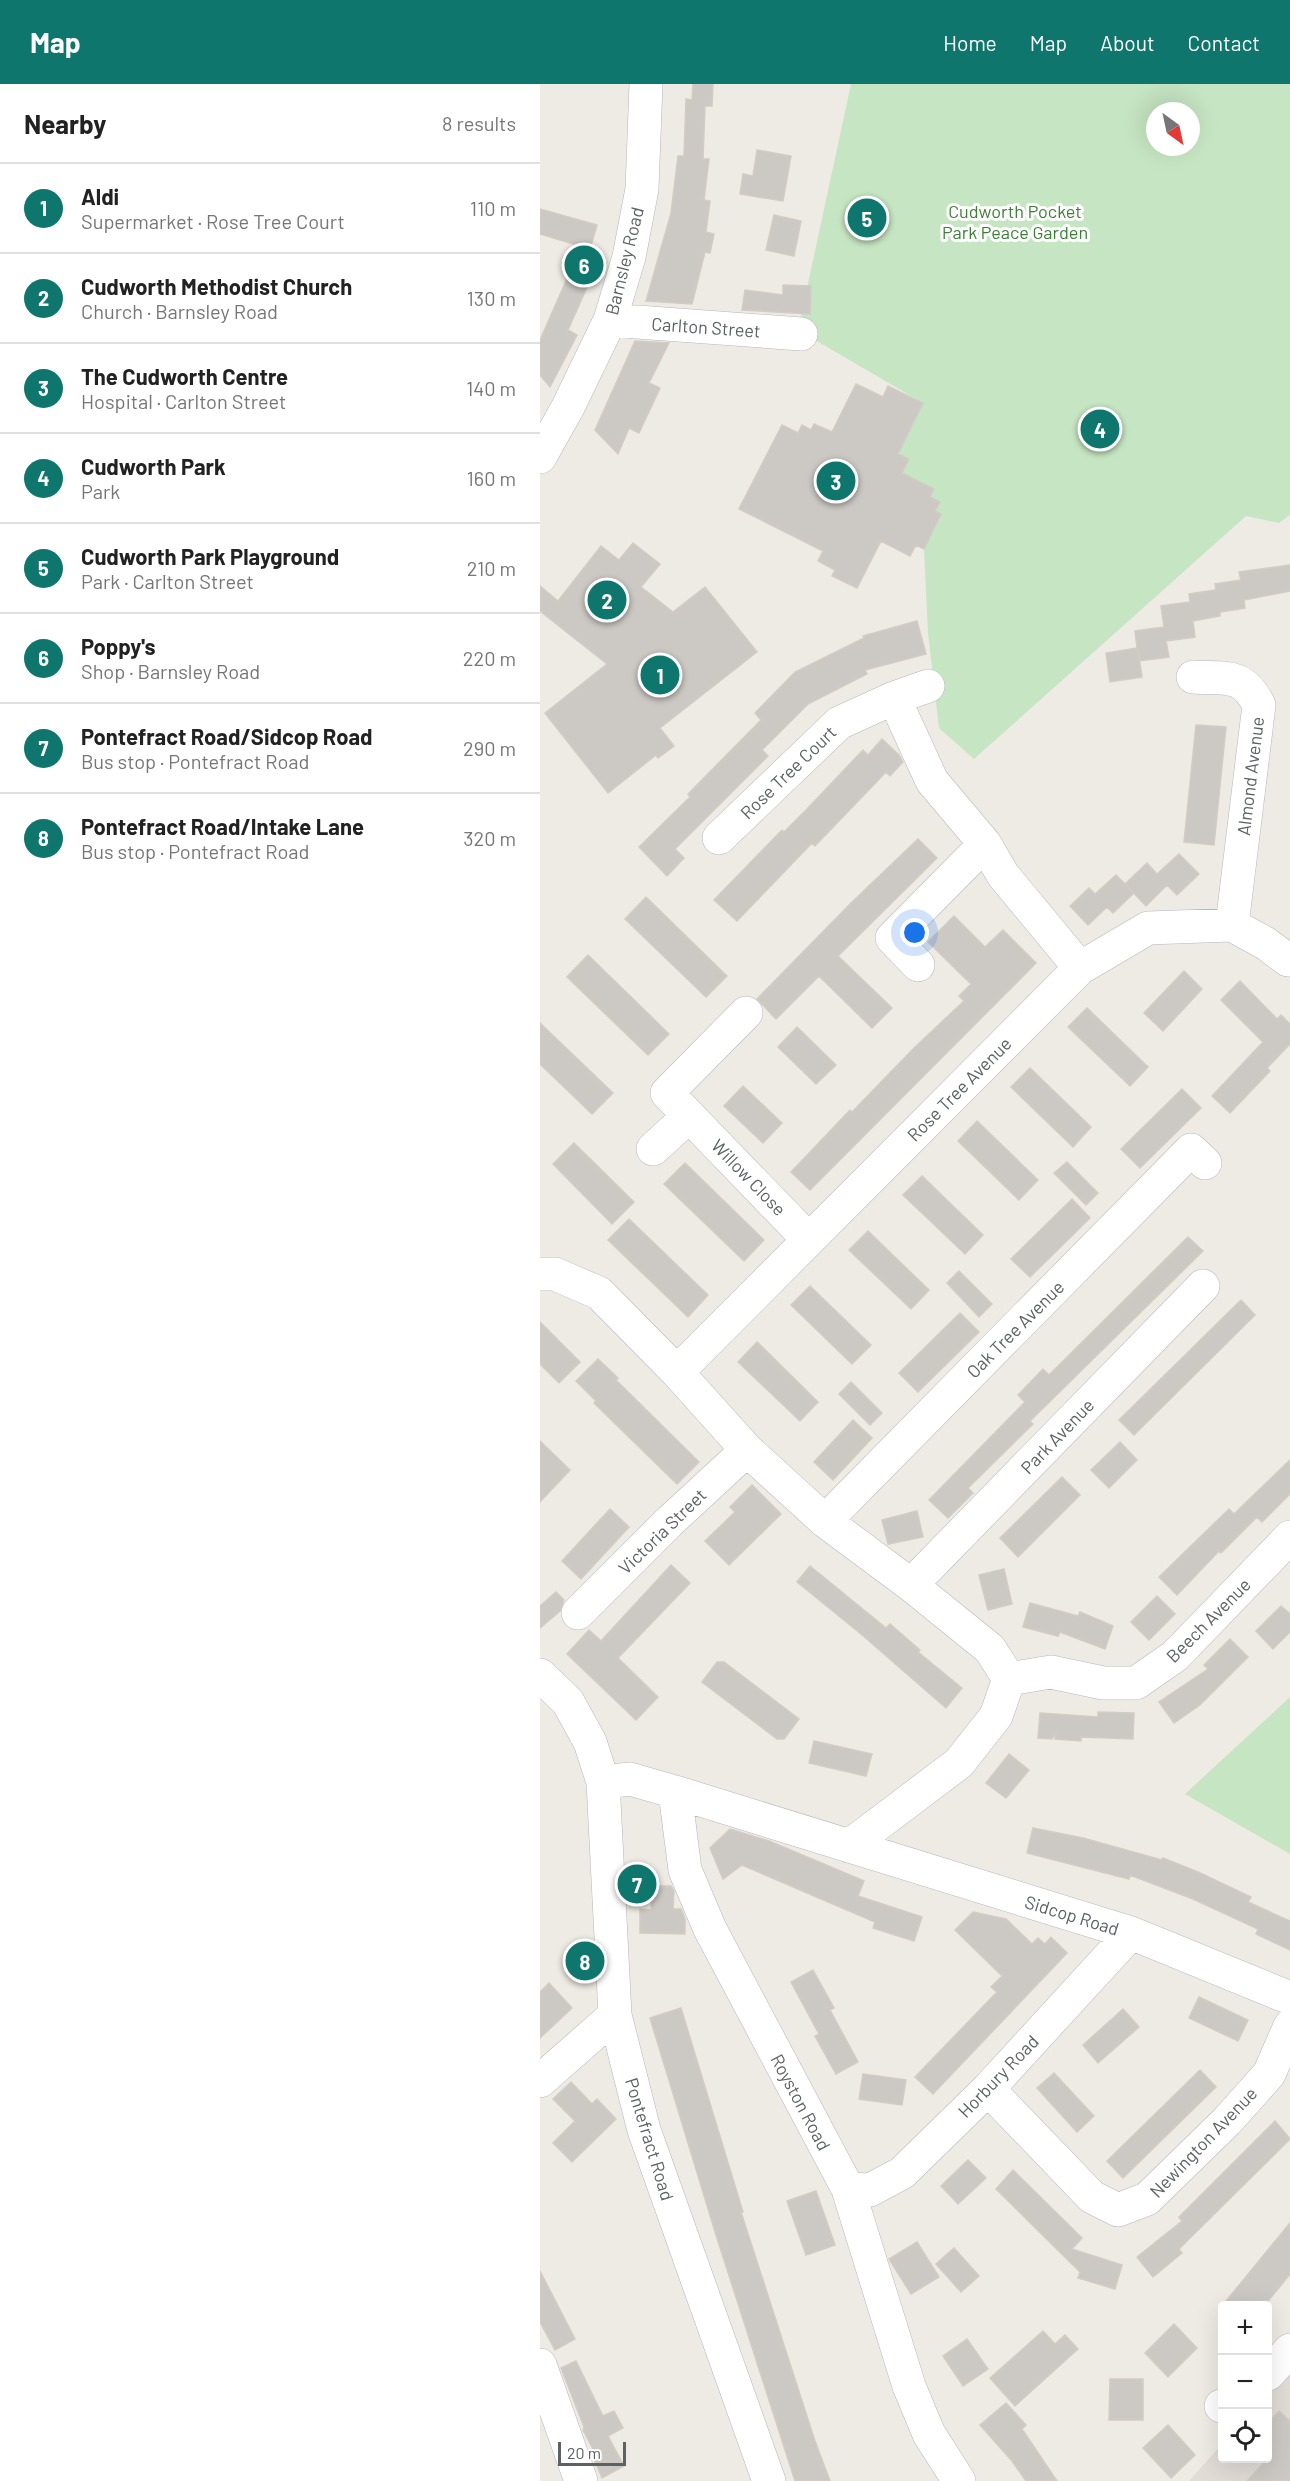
<!DOCTYPE html>
<meta charset="utf-8">
<style>
body{margin:0;font-family:Barlow,sans-serif;background:#f2f2f2;color:#222}
.controls{position:absolute;right:18px;bottom:18px;display:grid;overflow:hidden;border-radius:6px;box-shadow:0 6px 24px #0002}
.controls button{width:54px;height:54px;display:grid;place-items:center;padding:0;border:0;border-bottom:2px solid #e0e0e0;background:#fff;color:#222;font:30px sans-serif}
.compass{position:absolute;left:606px;top:18px;width:54px;height:54px;border-radius:50%;background:#fff;box-shadow:0 6px 24px #0002;rotate:147deg}
.scale{position:absolute;left:18px;bottom:15px;width:68px;box-sizing:border-box;padding-left:6px;border:3px solid #5c6164;border-top:0;font-size:16px;line-height:21px;white-space:nowrap;color:#5c6164;-webkit-text-stroke:4px #fff;paint-order:stroke}
.you{position:absolute;left:375px;top:849px;width:21px;height:21px;margin:-15px;border:4px solid #fff;border-radius:50%;background:#1a73e8;box-shadow:0 0 0 9px #1a73e833}
.badge{display:grid;place-items:center;width:39px;height:39px;border-radius:50%;background:#0f766e;color:#fff;font-size:20px;font-weight:700}
.pin{position:absolute;translate:-50% -50%;border:3px solid #fff;box-shadow:0 2px 6px #0006}
.list{margin:0;padding:0;list-style:none}
h2{display:flex;justify-content:space-between;align-items:center;height:78px;margin:0;padding:0 24px;font-size:26px}
h2 small{font-size:20px;font-weight:400;color:#767676}
.list li{display:grid;grid-template-columns:39px 1fr auto;gap:18px;align-items:center;box-sizing:border-box;height:90px;padding:0 24px;border-top:2px solid #e0e0e0}
.list b{display:block;font-size:22px;white-space:nowrap}
.list p{margin:0;font-size:20px;white-space:nowrap;color:#767676}
.list em{font-size:20px;font-style:normal;color:#767676}
.icon{flex:none;width:33px;height:33px;fill:none;stroke:currentColor;stroke-width:2;stroke-linecap:round;stroke-linejoin:round}
.map{position:relative;flex:none;width:750px;height:2397px;overflow:hidden}
header{display:flex;align-items:center;gap:36px;box-sizing:border-box;height:84px;padding:0 30px;background:#0f766e;color:#fff}
header strong{font-size:28px}
nav{display:flex;gap:33px;margin-inline-start:auto;font-size:21px}
main{display:flex}
aside{flex:1;background:#fff}
.map>svg:first-child{display:block}
.education{fill:#e1dcd5}
.green{fill:#c6e5c2;fill-rule:evenodd}
.building{fill:#ccc8c4;stroke:#d3ccc3;stroke-width:1.5}
.lines{fill:none;stroke-linecap:round;stroke-linejoin:round}
.minor-casing{stroke:#b5b7bb;stroke-width:34}
.minor{stroke:#fff;stroke-width:33}
.labels{text-anchor:middle;dominant-baseline:central;stroke-width:6;stroke-linejoin:round;paint-order:stroke}
.park-label{font-size:18px;fill:#3c8037;stroke:#fff}
.street-label{font-size:18px;fill:#5c6164;stroke:#fff}
</style>
<header>
<strong>Map</strong>
<nav><a>Home</a><a>Map</a><a>About</a><a>Contact</a></nav>
</header>
<main>
<aside>
<h2>Nearby<small>8 results</small></h2>
<ul class="list">
<li><span class="badge">1</span><div><b>Aldi</b><p>Supermarket · Rose Tree Court</p></div><em>110 m</em></li>
<li><span class="badge">2</span><div><b>Cudworth Methodist Church</b><p>Church · Barnsley Road</p></div><em>130 m</em></li>
<li><span class="badge">3</span><div><b>The Cudworth Centre</b><p>Hospital · Carlton Street</p></div><em>140 m</em></li>
<li><span class="badge">4</span><div><b>Cudworth Park</b><p>Park</p></div><em>160 m</em></li>
<li><span class="badge">5</span><div><b>Cudworth Park Playground</b><p>Park · Carlton Street</p></div><em>210 m</em></li>
<li><span class="badge">6</span><div><b>Poppy's</b><p>Shop · Barnsley Road</p></div><em>220 m</em></li>
<li><span class="badge">7</span><div><b>Pontefract Road/Sidcop Road</b><p>Bus stop · Pontefract Road</p></div><em>290 m</em></li>
<li><span class="badge">8</span><div><b>Pontefract Road/Intake Lane</b><p>Bus stop · Pontefract Road</p></div><em>320 m</em></li>
</ul>
</aside>
<div class="map">
<svg width="750" height="2397" viewBox="0 0 750 2397">
<rect width="100%" height="100%" fill="#eeebe4"/>
<!-- education -->
<path class="education" d="M 750,2285 L 750,2397 L 649,2397 L 682,2360 L 682,2374 L 728,2374 L 728,2310 Z"/>
<!-- green -->
<path class="green" d="M 311,0 L 750,0 L 750,431 L 739,439 L 706,432 L 434,675 L 399,644 L 388,549 L 384,465 L 401,431 L 395,427 L 400,418 L 390,413 L 394,405 L 362,389 L 369,375 L 358,370 L 383,319 L 258,246 ZM 615,27 L 651,27 L 651,63 L 615,63 Z
M 750,1613 L 750,1770 L 645,1710 Z"/>
<!-- building -->
<path class="building" d="M 153,0 L 173,0 L 172,22 L 165,22 L 163,75 L 169,75 L 164,116 L 170,117 L 166,148 L 174,150 L 170,169 L 165,168 L 152,220 L 106,217 L 131,129 L 138,72 L 144,72 L 146,15 L 152,16 Z
M 217,66 L 251,72 L 243,117 L 200,110 L 203,90 L 213,92 Z
M 0,125 L 57,141 L 50,165 L 0,150 Z
M 234,131 L 261,137 L 254,172 L 226,166 Z
M 37,172 L 57,181 L 28,246 L 37,251 L 10,303 L 0,291 L 0,256 Z
M 243,201 L 271,202 L 270,230 L 202,226 L 205,206 L 243,211 Z
M 95,257 L 129,259 L 109,299 L 120,304 L 99,349 L 89,344 L 78,370 L 55,346 Z
M 316,300 L 343,313 L 348,302 L 383,319 L 358,370 L 369,375 L 362,389 L 394,405 L 390,413 L 400,418 L 395,427 L 401,430 L 384,465 L 376,461 L 370,472 L 341,457 L 317,504 L 292,492 L 295,486 L 278,477 L 283,467 L 199,425 L 242,341 L 258,349 L 262,341 L 271,346 L 274,340 L 292,348 Z
M 93,459 L 120,480 L 101,503 L 133,528 L 165,503 L 217,568 L 120,644 L 134,662 L 118,674 L 116,671 L 68,709 L 5,629 L 67,580 L 0,527 L 0,502 L 18,517 L 61,462 L 79,476 Z
M 750,481 L 750,507 L 704,516 L 705,524 L 680,528 L 680,532 L 653,537 L 655,553 L 626,557 L 629,573 L 599,577 L 598,565 L 602,593 L 570,598 L 566,569 L 597,564 L 595,547 L 624,543 L 621,522 L 650,518 L 649,510 L 676,506 L 675,500 L 701,496 L 699,488 Z
M 377,537 L 386,570 L 325,586 L 327,590 L 268,620 L 222,666 L 228,672 L 135,765 L 144,774 L 127,792 L 99,763 L 150,713 L 148,710 L 221,636 L 215,629 L 255,588 L 324,554 L 323,552 Z
M 656,641 L 686,643 L 674,761 L 644,758 Z
M 342,655 L 359,671 L 363,678 L 350,692 L 346,688 L 275,762 L 272,759 L 197,837 L 174,816 L 242,746 L 244,748 L 267,725 L 323,666 L 328,671 Z
M 378,755 L 397,774 L 298,872 L 352,924 L 332,944 L 279,892 L 236,935 L 217,915 L 311,819 Z
M 639,770 L 659,790 L 637,811 L 627,801 L 606,822 L 585,800 L 607,779 L 617,790 Z
M 576,791 L 594,809 L 573,829 L 567,823 L 548,841 L 530,822 L 549,804 L 555,810 Z
M 106,813 L 187,892 L 166,913 L 85,835 Z
M 414,832 L 445,863 L 463,846 L 496,879 L 270,1106 L 251,1088 L 310,1026 L 312,1028 L 373,965 L 424,917 L 419,912 L 431,900 L 388,858 Z
M 48,871 L 129,950 L 108,971 L 27,893 Z
M 644,887 L 662,905 L 623,947 L 604,929 Z
M 700,897 L 737,935 L 741,931 L 750,940 L 750,960 L 727,984 L 730,987 L 690,1029 L 672,1012 L 723,958 L 681,916 Z
M 547,924 L 608,983 L 590,1002 L 528,943 Z
M 0,939 L 73,1009 L 52,1030 L 0,980 Z
M 257,943 L 296,981 L 276,1000 L 238,963 Z
M 490,984 L 551,1043 L 533,1063 L 471,1003 Z
M 203,1002 L 242,1039 L 223,1059 L 184,1022 Z
M 642,1005 L 661,1024 L 600,1084 L 581,1065 Z
M 437,1037 L 498,1096 L 479,1116 L 418,1057 Z
M 34,1059 L 94,1118 L 72,1140 L 13,1080 Z
M 527,1078 L 558,1109 L 546,1121 L 514,1089 Z
M 145,1079 L 224,1156 L 204,1177 L 124,1100 Z
M 382,1092 L 443,1151 L 425,1170 L 363,1111 Z
M 532,1115 L 550,1134 L 490,1193 L 471,1175 Z
M 89,1135 L 168,1211 L 148,1233 L 68,1156 Z
M 328,1147 L 389,1206 L 371,1225 L 309,1166 Z
M 648,1153 L 663,1167 L 490,1337 L 493,1340 L 428,1404 L 433,1409 L 408,1434 L 389,1416 L 485,1318 L 478,1311 L 503,1285 L 509,1291 Z
M 419,1187 L 452,1220 L 439,1233 L 407,1199 Z
M 270,1202 L 331,1261 L 312,1280 L 251,1221 Z
M 701,1216 L 715,1231 L 594,1351 L 579,1336 Z
M 420,1229 L 439,1248 L 378,1308 L 359,1289 Z
M 0,1238 L 40,1278 L 19,1299 L 0,1280 Z
M 217,1258 L 278,1318 L 260,1337 L 198,1278 Z
M 58,1275 L 78,1294 L 76,1296 L 159,1378 L 137,1400 L 54,1319 L 56,1317 L 36,1297 Z
M 311,1298 L 342,1329 L 330,1341 L 299,1310 Z
M 313,1336 L 332,1354 L 293,1396 L 274,1378 Z
M 0,1357 L 30,1386 L 0,1418 Z
M 580,1358 L 597,1376 L 569,1404 L 551,1386 Z
M 750,1376 L 750,1410 L 722,1438 L 717,1433 L 681,1469 L 679,1467 L 637,1511 L 619,1493 L 689,1425 L 694,1430 Z
M 522,1393 L 540,1411 L 478,1473 L 460,1454 Z
M 212,1401 L 241,1430 L 189,1481 L 165,1457 L 195,1428 L 190,1423 Z
M 70,1425 L 89,1443 L 41,1495 L 22,1477 Z
M 377,1427 L 383,1453 L 348,1460 L 342,1436 Z
M 131,1481 L 150,1499 L 78,1574 L 118,1613 L 96,1636 L 27,1570 L 49,1546 L 61,1557 Z
M 270,1482 L 346,1544 L 350,1540 L 380,1566 L 378,1568 L 422,1604 L 406,1624 L 321,1550 L 257,1498 Z
M 464,1485 L 472,1520 L 448,1526 L 439,1491 Z
M 16,1508 L 24,1516 L 20,1527 L 0,1544 L 0,1522 Z
M 617,1512 L 635,1530 L 609,1556 L 591,1538 Z
M 490,1519 L 538,1532 L 540,1528 L 573,1542 L 565,1565 L 520,1548 L 518,1552 L 483,1543 Z
M 741,1522 L 750,1530 L 750,1548 L 733,1565 L 716,1547 Z
M 690,1555 L 708,1573 L 660,1621 L 634,1639 L 619,1618 L 668,1585 L 664,1581 Z
M 177,1578 L 184,1578 L 259,1635 L 244,1655 L 237,1655 L 162,1598 Z
M 558,1628 L 594,1629 L 593,1655 L 541,1653 L 541,1657 L 515,1655 L 516,1649 L 512,1655 L 498,1654 L 500,1629 L 558,1633 Z
M 274,1657 L 332,1670 L 326,1692 L 269,1679 Z
M 469,1670 L 489,1686 L 466,1714 L 446,1699 Z
M 493,1744 L 543,1754 L 622,1776 L 623,1774 L 658,1788 L 711,1813 L 708,1818 L 750,1837 L 750,1866 L 716,1850 L 718,1845 L 653,1815 L 590,1791 L 589,1795 L 487,1769 Z
M 190,1745 L 229,1757 L 324,1797 L 318,1812 L 382,1833 L 374,1857 L 333,1844 L 335,1838 L 202,1781 L 183,1795 L 170,1764 Z
M 112,1802 L 131,1802 L 134,1807 L 133,1825 L 141,1825 L 145,1835 L 145,1850 L 100,1849 L 100,1825 L 111,1826 Z
M 433,1828 L 466,1835 L 492,1860 L 498,1854 L 505,1860 L 511,1853 L 527,1869 L 393,2010 L 375,1993 L 457,1908 L 451,1903 L 462,1892 L 415,1846 Z
M 273,1886 L 294,1924 L 290,1926 L 318,1978 L 296,1990 L 275,1952 L 279,1950 L 251,1898 Z
M 9,1899 L 32,1924 L 0,1954 L 0,1908 Z
M 659,1913 L 708,1936 L 698,1957 L 649,1934 Z
M 141,1924 L 203,2128 L 201,2128 L 275,2357 L 290,2397 L 255,2397 L 176,2151 L 110,1934 Z
M 583,1925 L 599,1943 L 558,1979 L 543,1961 Z
M 660,1986 L 676,2003 L 583,2094 L 567,2077 Z
M 514,1989 L 554,2032 L 537,2048 L 497,2004 Z
M 323,1990 L 366,1996 L 362,2021 L 319,2015 Z
M 31,1998 L 52,2020 L 57,2015 L 76,2035 L 32,2078 L 13,2059 L 35,2037 L 13,2015 Z
M 735,2037 L 750,2055 L 639,2165 L 642,2169 L 613,2193 L 597,2173 L 642,2137 L 639,2133 Z
M 428,2076 L 446,2094 L 418,2120 L 401,2102 Z
M 473,2086 L 542,2154 L 532,2165 L 582,2181 L 575,2205 L 538,2194 L 540,2188 L 456,2105 Z
M 276,2107 L 295,2161 L 266,2171 L 247,2117 Z
M 750,2139 L 750,2190 L 742,2200 L 724,2222 L 682,2222 Z
M 377,2158 L 399,2193 L 371,2210 L 349,2175 Z
M 414,2164 L 439,2192 L 421,2208 L 396,2180 Z
M 0,2187 L 35,2255 L 15,2266 L 0,2238 Z
M 634,2240 L 657,2264 L 628,2293 L 605,2269 Z
M 503,2247 L 515,2260 L 525,2251 L 538,2265 L 475,2322 L 450,2294 Z
M 427,2255 L 448,2285 L 423,2302 L 403,2272 Z
M 36,2277 L 63,2332 L 74,2327 L 83,2344 L 68,2352 L 84,2382 L 62,2394 L 51,2368 L 54,2367 L 43,2346 L 44,2343 L 21,2284 Z
M 570,2295 L 603,2295 L 603,2336 L 569,2336 Z
M 466,2319 L 486,2341 L 482,2345 L 517,2397 L 486,2397 L 472,2377 L 440,2341 Z
M 739,2327 L 750,2337 L 750,2397 L 707,2397 L 728,2374 L 728,2339 Z
M 628,2341 L 655,2371 L 631,2394 L 603,2364 Z"/>
<g class="lines">
<defs>
<path id="minor" d="M 70,236 L 261,250
M 0,373 L 28,323 L 70,236 L 89,173 L 102,105 L 106,0
M 653,593 C 686,595 702,588 719,621 L 692,841
M 354,614 L 392,697 L 445,760 L 463,791 L 540,884
M 179,754 L 299,639 L 354,614 L 388,602
M 378,881 L 352,854 L 445,760
M 206,929 L 127,1009 L 268,1155
M 113,1065 L 149,1032
M 0,1190 L 15,1190 L 59,1209 L 137,1288 L 207,1366 L 285,1437 L 371,1501 L 450,1565 L 469,1595
M 137,1288 L 540,884 L 608,844 L 692,841 L 725,859 L 748,876
M 285,1437 L 651,1066 L 665,1079
M 371,1501 L 663,1202
M 38,1529 L 129,1438 L 207,1366
M 0,1591 L 28,1618 L 50,1658 L 63,1698 L 75,1931 L 104,2046 L 229,2397
M 469,1595 L 511,1588 L 563,1599 L 596,1599 L 635,1572 L 750,1453
M 63,1698 L 90,1695 L 135,1708 L 145,1786 L 170,1845 L 308,2105 L 369,2302 L 389,2350 L 419,2397
M 135,1708 L 591,1849 L 750,1914
M 309,1762 L 419,1679 L 456,1632 L 469,1595
M 0,1997 L 75,1931
M 448,2005 L 552,2113 L 578,2126 L 607,2115 L 687,2037 L 729,1990 L 750,1942
M 308,2105 L 330,2106 L 362,2089 L 448,2005 L 591,1849
M 0,2281 L 41,2397
M 728,2290 L 750,2266
M 681,2322 L 682,2322"/>
</defs>
<!-- minor casing -->
<use href="#minor" class="minor-casing"/>
<!-- minor -->
<use href="#minor" class="minor"/>
</g>
<g class="labels">
<!-- park labels -->
<g class="park-label">
<text x="475" y="127">Cudworth Pocket<tspan x="475" dy="21">Park Peace Garden</tspan></text>
</g>
<!-- street labels -->
<g class="street-label">
<text transform="translate(84 177) rotate(-76)">Barnsley Road</text>
<text transform="translate(166 243) rotate(4)">Carlton Street</text>
<text transform="translate(248 688) rotate(-44)">Rose Tree Court</text>
<text transform="translate(710 692) rotate(-83)">Almond Avenue</text>
<text transform="translate(419 1005) rotate(-45)">Rose Tree Avenue</text>
<text transform="translate(209 1093) rotate(46)">Willow Close</text>
<text transform="translate(475 1245) rotate(-45)">Oak Tree Avenue</text>
<text transform="translate(517 1352) rotate(-46)">Park Avenue</text>
<text transform="translate(122 1447) rotate(-44)">Victoria Street</text>
<text transform="translate(668 1536) rotate(-45)">Beech Avenue</text>
<text transform="translate(532 1831) rotate(17)">Sidcop Road</text>
<text transform="translate(458 1992) rotate(-46)">Horbury Road</text>
<text transform="translate(261 2018) rotate(62)">Royston Road</text>
<text transform="translate(110 2055) rotate(73)">Pontefract Road</text>
<text transform="translate(663 2058) rotate(-46)">Newington Avenue</text>
</g>
</g>
</svg>
<div class="controls">
<button>+</button>
<button>−</button>
<button><svg class="icon" aria-label="locate" viewBox="0 0 24 24"><circle cx="12" cy="12" r="6"/><path d="M12 2v4M12 18v4M2 12h4M18 12h4"/></svg></button>
</div>
<svg class="compass" viewBox="-18 -18 36 36"><path d="M0-13l5 13h-10z" fill="#e53935"/><path d="M0 13l5-13h-10z" fill="#767676"/></svg>
<div class="scale">20 m</div>
<div class="you"></div>
<div class="pin badge" style="left:120px;top:591px">1</div>
<div class="pin badge" style="left:67px;top:516px">2</div>
<div class="pin badge" style="left:296px;top:397px">3</div>
<div class="pin badge" style="left:560px;top:345px">4</div>
<div class="pin badge" style="left:327px;top:134px">5</div>
<div class="pin badge" style="left:44px;top:181px">6</div>
<div class="pin badge" style="left:97px;top:1800px">7</div>
<div class="pin badge" style="left:45px;top:1877px">8</div>
</div>
</main>
